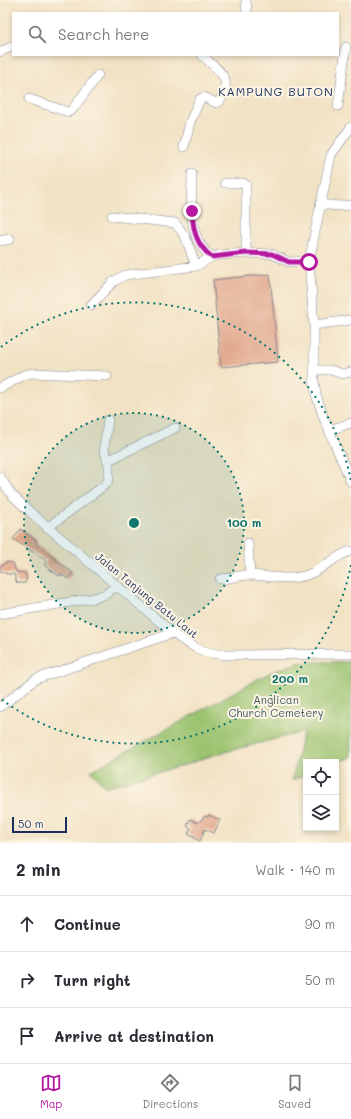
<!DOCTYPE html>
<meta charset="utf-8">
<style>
body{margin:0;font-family:Mali,sans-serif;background:#f2f2f3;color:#2b2b33}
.controls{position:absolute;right:12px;bottom:12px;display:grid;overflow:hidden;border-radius:0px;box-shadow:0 2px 6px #0003}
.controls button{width:36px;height:36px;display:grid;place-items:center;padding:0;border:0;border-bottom:1px solid #e1e1e2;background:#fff;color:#2b2b33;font:20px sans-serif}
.scale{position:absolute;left:12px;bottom:10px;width:55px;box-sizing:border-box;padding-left:4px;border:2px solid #1b2f5e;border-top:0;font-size:11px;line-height:14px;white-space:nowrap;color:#1b2f5e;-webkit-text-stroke:3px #fcf5e5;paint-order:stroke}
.stop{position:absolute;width:12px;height:12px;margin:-9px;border:3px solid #b5179e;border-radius:50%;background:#fff}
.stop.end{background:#b5179e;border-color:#fff;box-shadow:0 1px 4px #0008}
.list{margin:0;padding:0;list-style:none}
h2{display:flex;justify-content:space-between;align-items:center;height:52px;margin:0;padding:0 16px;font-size:17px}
h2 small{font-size:13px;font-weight:400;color:#7c7c81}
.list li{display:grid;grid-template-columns:26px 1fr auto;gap:12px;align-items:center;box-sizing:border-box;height:56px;padding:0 16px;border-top:1px solid #e1e1e2}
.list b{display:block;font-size:15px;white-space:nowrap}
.list em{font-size:13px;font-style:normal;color:#7c7c81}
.icon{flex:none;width:22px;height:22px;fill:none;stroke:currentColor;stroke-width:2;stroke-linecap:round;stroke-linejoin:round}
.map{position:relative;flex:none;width:351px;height:843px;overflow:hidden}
.search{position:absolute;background:#fff;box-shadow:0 2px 6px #0003;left:12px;right:12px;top:12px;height:44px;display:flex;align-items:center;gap:10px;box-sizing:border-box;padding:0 14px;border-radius:0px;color:#7c7c81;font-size:15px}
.sheet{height:220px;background:#fff}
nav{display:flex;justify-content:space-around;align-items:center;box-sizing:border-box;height:56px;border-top:1px solid #e1e1e2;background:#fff;font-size:11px;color:#7c7c81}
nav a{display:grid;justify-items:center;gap:2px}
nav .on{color:#b5179e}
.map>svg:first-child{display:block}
.green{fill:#9bc36f;stroke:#5b7966}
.building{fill:#e1a78c}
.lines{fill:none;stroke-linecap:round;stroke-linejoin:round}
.minor-casing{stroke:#868891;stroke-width:10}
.minor{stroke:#fff;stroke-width:9}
.route{stroke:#b5179e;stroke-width:5}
.ring{fill:none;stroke:#0f766e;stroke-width:2;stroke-dasharray:2 4}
.labels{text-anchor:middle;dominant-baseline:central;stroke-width:4;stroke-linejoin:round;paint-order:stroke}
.street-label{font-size:11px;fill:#1b2f5e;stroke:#fcf5e5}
.park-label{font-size:11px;fill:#415b63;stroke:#fcf5e5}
.neighbourhood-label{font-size:12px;letter-spacing:1px;fill:#1b2f5e;stroke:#fcf5e5}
.centre{fill:#0f766e;stroke:#fcf5e5;stroke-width:2}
.ring-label{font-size:12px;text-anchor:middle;font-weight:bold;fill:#0f766e;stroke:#fcf5e5;stroke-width:4;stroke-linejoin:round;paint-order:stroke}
</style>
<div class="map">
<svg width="351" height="843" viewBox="0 0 351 843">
<rect width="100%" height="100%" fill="#fcf5e5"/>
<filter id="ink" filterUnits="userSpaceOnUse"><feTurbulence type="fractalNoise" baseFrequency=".025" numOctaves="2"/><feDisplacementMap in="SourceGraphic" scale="8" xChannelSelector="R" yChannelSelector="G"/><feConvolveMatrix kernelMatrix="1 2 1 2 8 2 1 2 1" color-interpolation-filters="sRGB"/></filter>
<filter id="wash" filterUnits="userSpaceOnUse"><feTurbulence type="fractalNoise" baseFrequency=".012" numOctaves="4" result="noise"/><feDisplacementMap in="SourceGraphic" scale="16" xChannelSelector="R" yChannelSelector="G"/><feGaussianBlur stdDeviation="0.9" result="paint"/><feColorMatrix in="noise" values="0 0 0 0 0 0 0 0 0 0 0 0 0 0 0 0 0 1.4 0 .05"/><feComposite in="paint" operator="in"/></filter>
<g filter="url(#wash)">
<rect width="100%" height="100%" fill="#f2e2c4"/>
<!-- green -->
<path class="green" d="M 316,662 L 351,662 L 351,757 L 336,763 L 306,762 L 306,775 L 292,780 L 303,732 L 213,755 L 185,765 L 105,787 L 91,771 L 267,674 L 297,663 Z"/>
<g id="blocks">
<!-- building -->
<path class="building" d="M 270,274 L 278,362 L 221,367 L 213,280 Z
M 21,529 L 37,541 L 35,543 L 73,573 L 68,579 L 61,574 L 59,576 L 44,565 L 47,561 L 13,539 Z
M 7,562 L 13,563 L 16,572 L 25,573 L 27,578 L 25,583 L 17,583 L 14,574 L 7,574 L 0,571 L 0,566 Z
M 209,815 L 220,820 L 214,833 L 205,829 L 200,841 L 194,838 L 195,836 L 188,834 L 191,828 L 187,826 L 190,819 L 198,823 L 205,816 L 208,817 Z"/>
</g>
</g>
<g filter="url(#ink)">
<use href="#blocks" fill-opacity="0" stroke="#868891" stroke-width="1"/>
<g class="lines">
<defs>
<path id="minor" d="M 246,0 L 247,13
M 0,52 L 13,46
M 29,99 L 68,112 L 72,110 L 98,75
M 338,106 L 346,47
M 351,127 L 331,155 L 309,261 L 314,325 L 314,381 L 316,394 L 323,416 L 351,482
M 184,147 L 190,122 L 200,99 L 204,97 L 216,103 L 219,102 C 235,77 218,71 202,55
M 192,174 C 192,203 186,238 212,257
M 225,183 L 243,183 L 246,185 L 246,253
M 320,204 L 339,206 L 351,205
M 112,216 L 175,223 L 185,236 L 196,266
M 0,241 L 10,239
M 91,305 L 113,282 L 125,275 L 196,266 L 212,257 L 220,255 L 246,253 L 272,254 L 289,262 L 309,261
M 314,325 L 351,320
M 314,370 L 330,370 L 343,374 L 351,372
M 0,388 L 24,375 L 32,373 L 107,376
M 108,420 L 104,449 L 108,462
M 329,430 L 351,423
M 0,477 L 11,494 L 30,512 L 173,633 C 191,647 203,653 226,655 L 351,654
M 47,528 L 105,485 L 109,479 L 109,460 L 175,428
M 248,543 L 250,575
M 220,579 C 230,578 241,575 251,575 C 270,576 289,581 307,575 C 323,570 335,555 351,551
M 0,614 L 94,598 L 106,594 L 116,586
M 0,707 L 36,679 L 173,633"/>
</defs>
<!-- minor casing -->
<use href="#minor" class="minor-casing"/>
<!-- minor -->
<use href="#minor" class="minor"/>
</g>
</g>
<g class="lines" filter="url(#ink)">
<!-- route -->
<path class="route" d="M 192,211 C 193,230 196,245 212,257 L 246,253 L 272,254 L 289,262 L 309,262"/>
</g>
<!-- distance rings -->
<circle cx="134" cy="523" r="110" fill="#0f766e" fill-opacity=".12"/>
<g class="ring">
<circle cx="134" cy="523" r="110"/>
<path d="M351 565A221 221 0 0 1 1 699M1 347A221 221 0 0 1 351 481"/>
</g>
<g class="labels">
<!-- street labels -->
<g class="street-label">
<text transform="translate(147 595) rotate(39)">Jalan Tanjung Batu Laut</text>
</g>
<!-- park labels -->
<g class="park-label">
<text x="276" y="699">Anglican<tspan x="276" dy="13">Church Cemetery</tspan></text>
</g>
<!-- neighbourhood labels -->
<g class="neighbourhood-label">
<text x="276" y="91">KAMPUNG BUTON</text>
</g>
</g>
<circle cx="134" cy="523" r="6" class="centre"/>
<g class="ring-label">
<text x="244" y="527">100 m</text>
<text x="290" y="683">200 m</text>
</g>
</svg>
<div class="controls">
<button><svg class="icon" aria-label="locate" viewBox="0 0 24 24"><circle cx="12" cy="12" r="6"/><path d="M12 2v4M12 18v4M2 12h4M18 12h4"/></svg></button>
<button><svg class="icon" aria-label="layers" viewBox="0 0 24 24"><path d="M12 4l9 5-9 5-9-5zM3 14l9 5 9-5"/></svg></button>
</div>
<div class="scale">50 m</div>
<div class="stop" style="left:309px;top:262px"></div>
<div class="stop end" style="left:192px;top:211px"></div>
<div class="search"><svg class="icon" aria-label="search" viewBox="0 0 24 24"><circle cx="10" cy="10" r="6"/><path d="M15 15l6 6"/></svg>Search here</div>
</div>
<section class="sheet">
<h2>2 min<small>Walk · 140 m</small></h2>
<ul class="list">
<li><svg class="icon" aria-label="ahead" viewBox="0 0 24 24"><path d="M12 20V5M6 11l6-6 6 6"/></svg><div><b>Continue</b></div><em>90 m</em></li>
<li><svg class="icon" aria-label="right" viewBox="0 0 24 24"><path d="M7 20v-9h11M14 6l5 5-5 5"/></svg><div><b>Turn right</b></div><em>50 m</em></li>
<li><svg class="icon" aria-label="arrive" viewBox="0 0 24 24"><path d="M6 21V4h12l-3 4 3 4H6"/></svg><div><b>Arrive at destination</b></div></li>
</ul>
</section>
<nav>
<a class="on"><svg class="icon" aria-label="map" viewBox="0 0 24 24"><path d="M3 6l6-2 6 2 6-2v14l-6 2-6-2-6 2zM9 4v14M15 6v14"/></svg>Map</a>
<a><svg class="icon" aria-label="directions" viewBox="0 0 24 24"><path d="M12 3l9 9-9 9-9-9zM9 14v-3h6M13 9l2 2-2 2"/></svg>Directions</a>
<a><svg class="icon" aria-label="saved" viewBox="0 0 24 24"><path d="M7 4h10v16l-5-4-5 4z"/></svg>Saved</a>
</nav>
